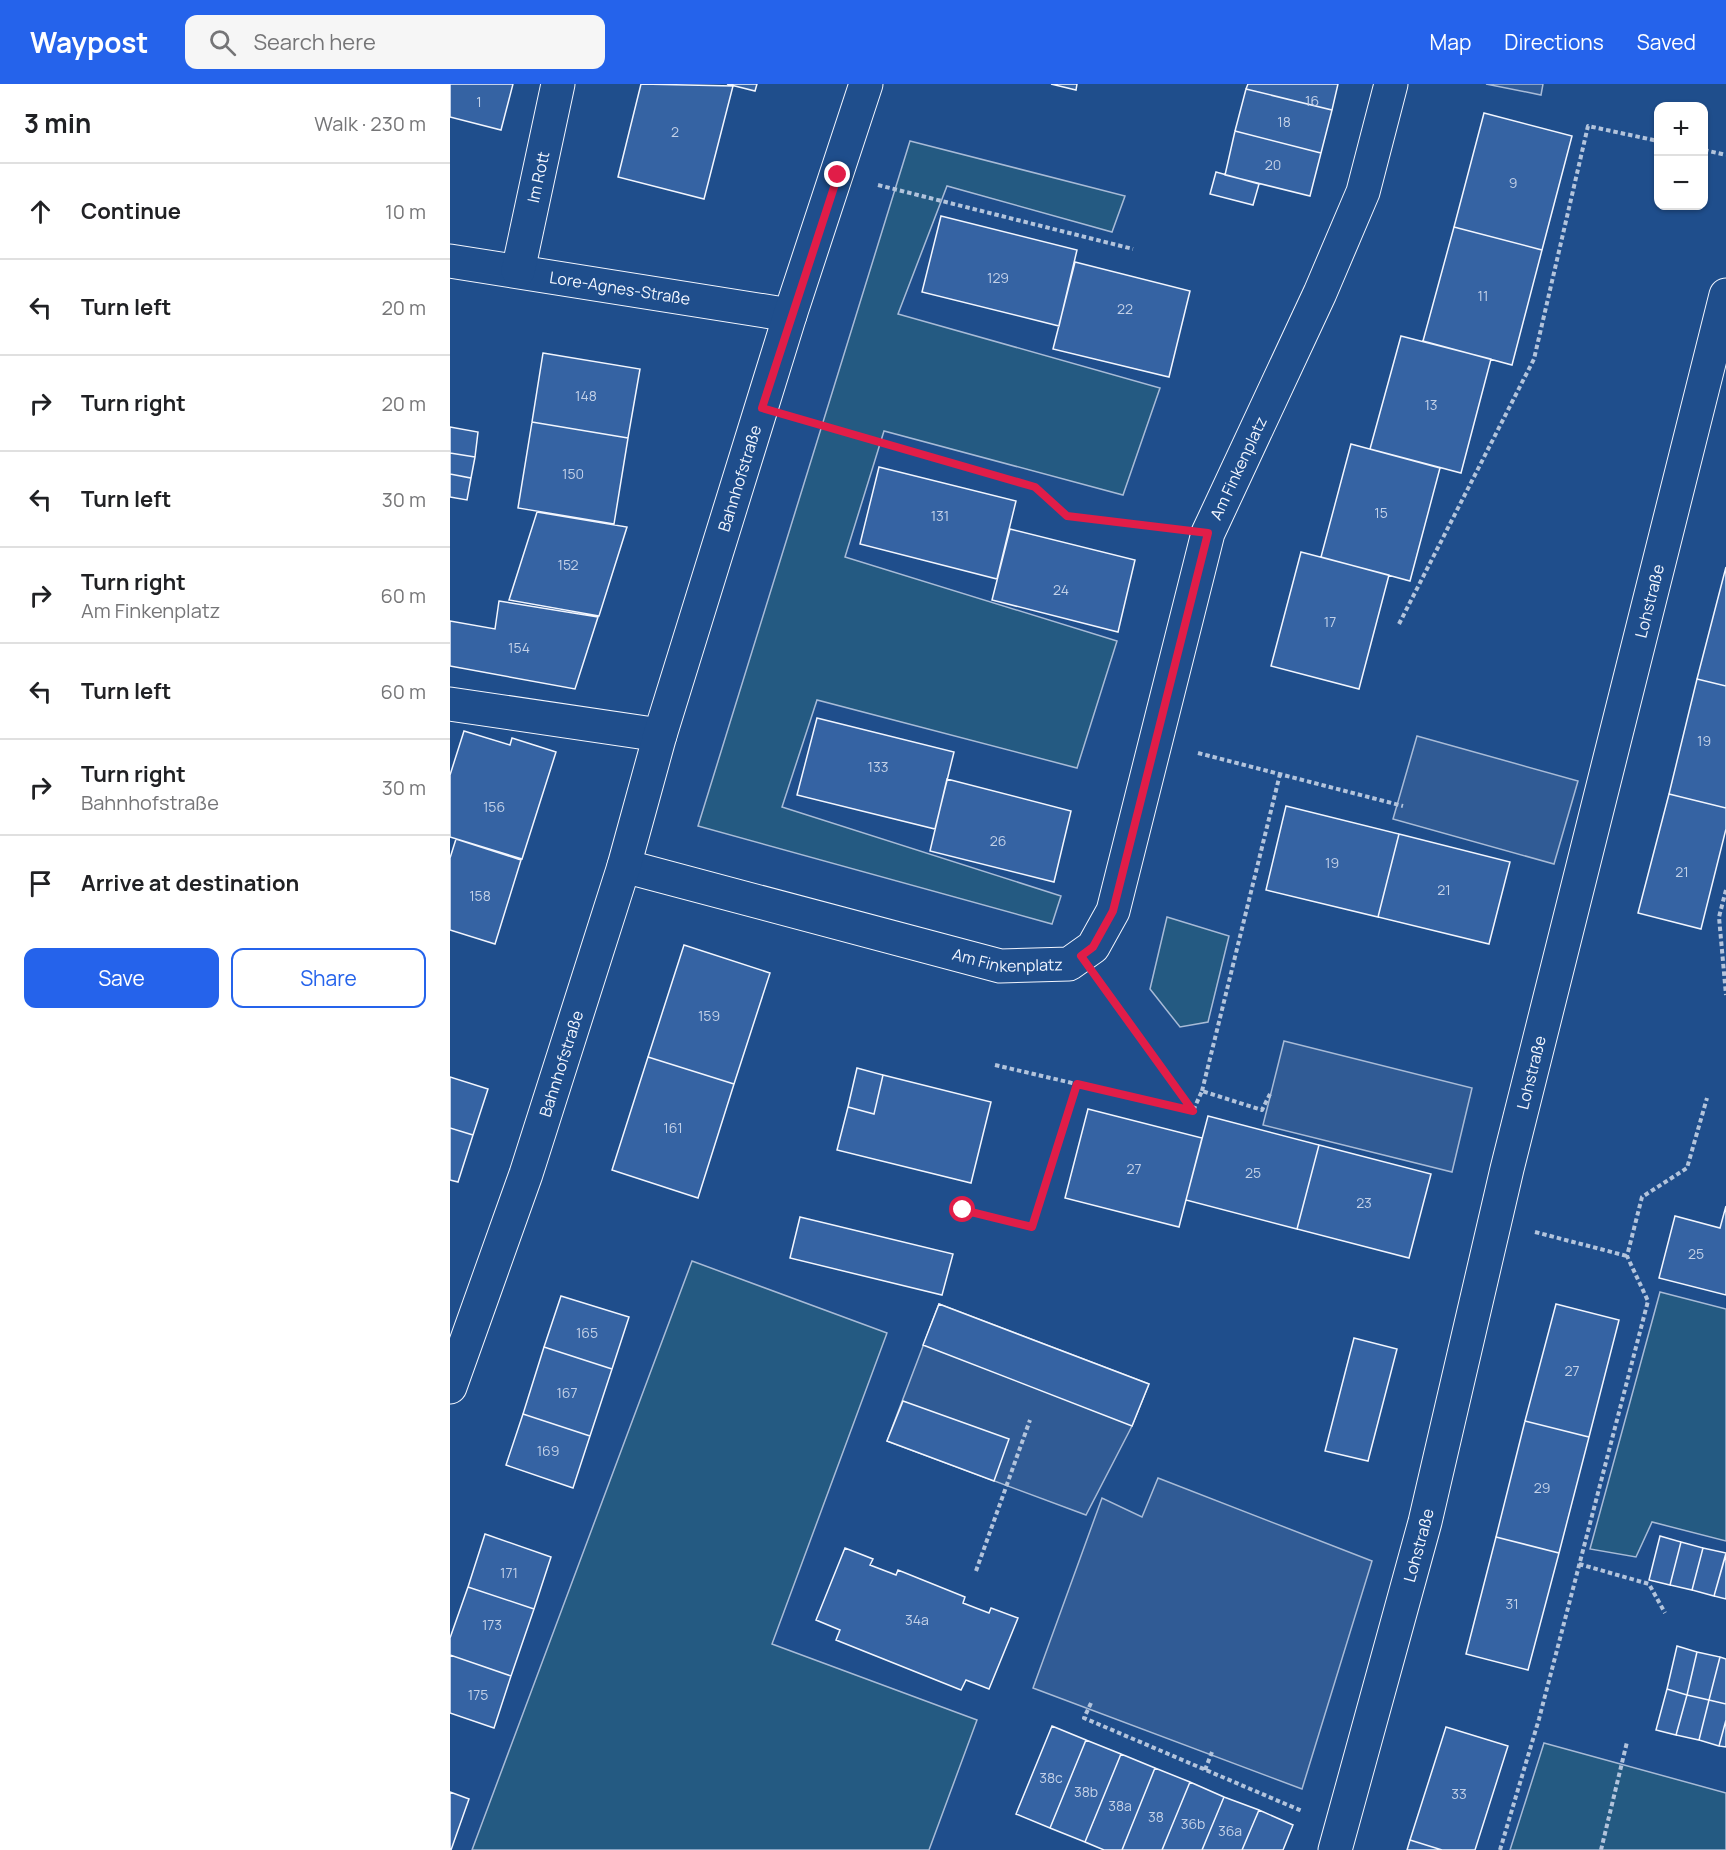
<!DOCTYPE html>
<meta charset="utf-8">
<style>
body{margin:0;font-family:Manrope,sans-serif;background:#f6f6f6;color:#202124}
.controls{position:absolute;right:18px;top:18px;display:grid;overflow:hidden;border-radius:12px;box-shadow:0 2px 4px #0004}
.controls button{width:54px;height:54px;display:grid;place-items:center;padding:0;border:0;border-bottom:2px solid #e0e0e0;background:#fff;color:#202124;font:30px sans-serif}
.stop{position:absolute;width:18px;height:18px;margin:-14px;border:4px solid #e11d48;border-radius:50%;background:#fff}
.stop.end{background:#e11d48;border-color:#fff;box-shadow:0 2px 6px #0008}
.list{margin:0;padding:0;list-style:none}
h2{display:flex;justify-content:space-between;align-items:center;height:78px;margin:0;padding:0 24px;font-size:26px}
h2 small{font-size:20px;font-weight:400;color:#757577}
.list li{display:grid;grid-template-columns:39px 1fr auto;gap:18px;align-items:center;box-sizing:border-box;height:96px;padding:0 24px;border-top:2px solid #e0e0e0}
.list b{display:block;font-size:22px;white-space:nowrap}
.list p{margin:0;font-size:20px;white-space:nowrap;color:#757577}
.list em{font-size:20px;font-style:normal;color:#757577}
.actions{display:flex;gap:12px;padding:18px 24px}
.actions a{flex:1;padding:14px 0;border:2px solid #2563eb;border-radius:12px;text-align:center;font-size:21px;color:#2563eb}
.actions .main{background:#2563eb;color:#fff}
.icon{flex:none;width:33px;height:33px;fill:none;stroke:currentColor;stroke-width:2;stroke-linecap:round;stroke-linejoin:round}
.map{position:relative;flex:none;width:1276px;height:1766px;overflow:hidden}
header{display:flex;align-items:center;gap:36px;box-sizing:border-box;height:84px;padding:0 30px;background:#2563eb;color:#fff}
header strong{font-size:28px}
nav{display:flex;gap:33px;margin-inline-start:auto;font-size:21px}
.search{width:420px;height:54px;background:#f6f6f6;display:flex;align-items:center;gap:15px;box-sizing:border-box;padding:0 21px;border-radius:12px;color:#757577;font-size:22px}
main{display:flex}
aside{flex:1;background:#fff}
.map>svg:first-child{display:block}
.green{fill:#245a82;stroke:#a8bbd7;stroke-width:1.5}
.parking{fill:#305b95;stroke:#a8bbd7;stroke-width:1.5}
.building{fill:#3563a3;stroke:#f2f6ff;stroke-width:1.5}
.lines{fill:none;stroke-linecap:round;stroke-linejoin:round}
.minor-casing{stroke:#f2f6ff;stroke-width:35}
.tertiary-casing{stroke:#f2f6ff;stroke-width:35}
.path{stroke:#b3c4dc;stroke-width:4;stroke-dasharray:4.5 3;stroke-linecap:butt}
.minor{stroke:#1f4e8c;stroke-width:33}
.tertiary{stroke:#1f4e8c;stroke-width:33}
.route{stroke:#e11d48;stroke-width:8}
.labels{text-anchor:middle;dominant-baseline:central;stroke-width:4.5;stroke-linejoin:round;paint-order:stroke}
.number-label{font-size:14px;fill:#c3d1e8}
.street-label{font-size:16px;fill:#f2f6ff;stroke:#1f4e8c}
</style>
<header>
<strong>Waypost</strong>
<div class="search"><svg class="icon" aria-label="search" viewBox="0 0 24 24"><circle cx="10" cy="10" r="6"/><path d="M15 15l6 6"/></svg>Search here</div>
<nav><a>Map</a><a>Directions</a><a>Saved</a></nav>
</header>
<main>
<aside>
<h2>3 min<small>Walk · 230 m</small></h2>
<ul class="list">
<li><svg class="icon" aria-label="ahead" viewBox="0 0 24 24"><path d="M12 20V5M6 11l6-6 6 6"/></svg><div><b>Continue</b></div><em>10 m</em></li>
<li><svg class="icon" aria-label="left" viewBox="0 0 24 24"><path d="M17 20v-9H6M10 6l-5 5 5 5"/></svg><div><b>Turn left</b></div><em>20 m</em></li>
<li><svg class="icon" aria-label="right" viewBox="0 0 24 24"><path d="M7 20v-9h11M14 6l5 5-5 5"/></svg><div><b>Turn right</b></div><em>20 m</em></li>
<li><svg class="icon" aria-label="left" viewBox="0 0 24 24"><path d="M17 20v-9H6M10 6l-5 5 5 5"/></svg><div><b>Turn left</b></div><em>30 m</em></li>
<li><svg class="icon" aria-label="right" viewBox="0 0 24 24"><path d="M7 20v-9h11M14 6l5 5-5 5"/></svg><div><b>Turn right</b><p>Am Finkenplatz</p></div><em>60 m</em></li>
<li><svg class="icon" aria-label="left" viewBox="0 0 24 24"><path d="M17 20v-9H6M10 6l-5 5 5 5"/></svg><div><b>Turn left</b></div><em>60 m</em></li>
<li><svg class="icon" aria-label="right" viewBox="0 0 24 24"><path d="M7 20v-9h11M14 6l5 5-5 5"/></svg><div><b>Turn right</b><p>Bahnhofstraße</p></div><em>30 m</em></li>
<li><svg class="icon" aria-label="arrive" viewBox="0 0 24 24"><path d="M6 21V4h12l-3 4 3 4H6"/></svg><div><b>Arrive at destination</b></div></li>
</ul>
<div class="actions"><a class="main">Save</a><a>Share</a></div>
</aside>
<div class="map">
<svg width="1276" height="1766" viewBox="0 0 1276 1766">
<rect width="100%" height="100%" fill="#1f4e8c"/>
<!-- green -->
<path class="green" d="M 460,57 L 675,112 L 662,148 L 497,102 L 448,230 L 710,304 L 673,411 L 434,347 L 395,473 L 667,557 L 627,684 L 367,616 L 332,723 L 611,812 L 602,840 L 248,742 Z
M 717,833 L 779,852 L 758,938 L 730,943 L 700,905 Z
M 242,1177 L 437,1249 L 322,1560 L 527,1636 L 479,1766 L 22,1766 Z
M 1210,1208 L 1276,1225 L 1276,1457 L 1202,1438 L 1186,1473 L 1140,1465 Z
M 1094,1659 L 1276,1709 L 1276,1766 L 1060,1766 Z"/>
<!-- parking -->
<path class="parking" d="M 1036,0 L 1093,0 L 1091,11 Z
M 967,652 L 1128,697 L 1104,780 L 943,735 Z
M 834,957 L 1022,1004 L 1002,1088 L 813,1041 Z
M 489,1220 L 699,1300 L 682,1342 L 636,1431 L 437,1357 Z
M 708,1394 L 922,1477 L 852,1705 L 583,1604 L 652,1414 L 692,1433 Z"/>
<!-- building -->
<path class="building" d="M 0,0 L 63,0 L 51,46 L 0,33 Z
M 191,0 L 283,2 L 254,115 L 168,93 Z
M 277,0 L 307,0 L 305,7 Z
M 601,0 L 627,0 L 626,6 Z
M 798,0 L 888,0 L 882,26 L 796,5 Z
M 796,5 L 882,26 L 871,69 L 785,47 Z
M 1034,29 L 1122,52 L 1092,166 L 1004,143 Z
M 785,47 L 871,69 L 860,112 L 775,91 Z
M 766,88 L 809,100 L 803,121 L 760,110 Z
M 491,132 L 627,166 L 609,242 L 472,208 Z
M 1004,143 L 1092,166 L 1062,281 L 973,257 Z
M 625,178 L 740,207 L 719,293 L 603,265 Z
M 951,252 L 1041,275 L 1011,389 L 920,365 Z
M 93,269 L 190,285 L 178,354 L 82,338 Z
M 82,338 L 178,354 L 164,440 L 68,424 Z
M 0,343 L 28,348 L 25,373 L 0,369 Z
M 901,360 L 990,384 L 960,497 L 871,473 Z
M 0,369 L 25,373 L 21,394 L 0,390 Z
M 429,383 L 566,417 L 547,495 L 410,460 Z
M 0,390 L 21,394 L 17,416 L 0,413 Z
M 87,428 L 177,443 L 149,532 L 59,516 Z
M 560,445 L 685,476 L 668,548 L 542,516 Z
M 851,468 L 939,491 L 909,605 L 821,582 Z
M 1276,483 L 1276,602 L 1247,595 Z
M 49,517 L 148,533 L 125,605 L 0,582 L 0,537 L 45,545 Z
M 1247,595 L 1276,602 L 1276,724 L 1219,710 Z
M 367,634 L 504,668 L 485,745 L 347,711 Z
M 14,647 L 60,661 L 62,654 L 106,668 L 72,775 L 0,753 L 0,691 Z
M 497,695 L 621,727 L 604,798 L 480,767 Z
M 1219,710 L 1276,724 L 1276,745 L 1251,845 L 1188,829 Z
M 836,722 L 949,750 L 928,833 L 816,806 Z
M 949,750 L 1060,778 L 1039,860 L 928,833 Z
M 6,755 L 71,776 L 45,860 L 0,846 L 0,774 Z
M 234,861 L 320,889 L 284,1000 L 198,973 Z
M 198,973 L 284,1000 L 248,1114 L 162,1086 Z
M 407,984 L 433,991 L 424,1030 L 398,1023 Z
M 433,991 L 541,1018 L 521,1099 L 387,1066 L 398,1023 L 424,1030 Z
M 0,993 L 38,1005 L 23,1051 L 0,1044 Z
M 638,1025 L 752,1054 L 729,1143 L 615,1114 Z
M 758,1032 L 869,1061 L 847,1145 L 736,1116 Z
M 0,1044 L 23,1051 L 8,1098 L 0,1096 Z
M 869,1061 L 981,1090 L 959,1174 L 847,1145 Z
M 1276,1122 L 1276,1211 L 1209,1194 L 1225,1132 L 1270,1144 Z
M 350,1133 L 503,1170 L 492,1211 L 340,1174 Z
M 111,1212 L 179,1233 L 162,1285 L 94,1263 Z
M 489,1220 L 699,1300 L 682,1342 L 473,1261 Z
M 1106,1220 L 1169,1236 L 1139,1353 L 1075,1337 Z
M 904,1254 L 947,1265 L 918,1377 L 875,1367 Z
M 94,1263 L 162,1285 L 140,1352 L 73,1330 Z
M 453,1317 L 559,1355 L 544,1397 L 437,1357 Z
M 73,1330 L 140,1352 L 123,1404 L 56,1381 Z
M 1075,1337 L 1139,1353 L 1109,1469 L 1046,1453 Z
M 35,1450 L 101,1473 L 84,1525 L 18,1503 Z
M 1210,1452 L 1231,1458 L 1220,1501 L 1199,1496 Z
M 1046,1453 L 1109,1469 L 1078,1586 L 1016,1570 Z
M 1231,1458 L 1253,1464 L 1242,1506 L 1220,1501 Z
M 395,1464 L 423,1475 L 420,1481 L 446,1491 L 448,1486 L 515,1513 L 513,1519 L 539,1529 L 541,1524 L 568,1534 L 539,1605 L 516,1596 L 511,1606 L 386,1556 L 390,1546 L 366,1536 Z
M 1253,1464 L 1276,1469 L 1264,1512 L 1242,1506 Z
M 1276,1470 L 1276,1515 L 1264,1512 Z
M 18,1503 L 84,1525 L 61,1592 L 0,1571 L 0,1554 Z
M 1227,1562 L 1247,1568 L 1237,1611 L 1217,1605 Z
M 1247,1568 L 1270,1573 L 1259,1616 L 1237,1611 Z
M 0,1571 L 61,1592 L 44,1644 L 0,1629 Z
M 1270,1573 L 1276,1575 L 1276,1620 L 1259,1616 Z
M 1217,1605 L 1237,1611 L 1226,1651 L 1206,1646 Z
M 1237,1611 L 1259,1616 L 1249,1656 L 1226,1651 Z
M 1259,1616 L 1276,1620 L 1276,1636 L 1269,1662 L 1249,1656 Z
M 1276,1636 L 1276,1663 L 1269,1662 Z
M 602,1642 L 636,1656 L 600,1744 L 566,1730 Z
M 996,1643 L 1058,1662 L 1025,1766 L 992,1766 L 960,1756 Z
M 636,1656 L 671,1670 L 635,1758 L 600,1744 Z
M 671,1670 L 705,1684 L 672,1766 L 654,1766 L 635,1758 Z
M 705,1684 L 740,1698 L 712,1766 L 672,1766 Z
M 740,1698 L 774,1713 L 752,1766 L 712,1766 Z
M 0,1708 L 19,1715 L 1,1766 L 0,1766 Z
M 774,1713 L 809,1726 L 792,1766 L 752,1766 Z
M 809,1726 L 843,1741 L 833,1766 L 792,1766 Z
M 960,1756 L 992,1766 L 957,1766 Z"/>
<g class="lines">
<defs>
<g id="minor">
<path id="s1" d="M 0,177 L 340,231"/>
<path id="s2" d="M 68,187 L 108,0"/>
<path d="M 0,620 L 210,651"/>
<path id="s3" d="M 174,782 L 550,882 L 619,880 L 643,863 L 663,827 L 758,449 L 870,209 L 913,108 L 941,0"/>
<path id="s4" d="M 885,1766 L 975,1438 L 1057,1085 L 1276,211"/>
</g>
<g id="tertiary">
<path id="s5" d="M 0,1303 L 76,1090 L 174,782 L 210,651 L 340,231 L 416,0"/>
</g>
</defs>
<!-- minor casing -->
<use href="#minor" class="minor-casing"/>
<!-- tertiary casing -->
<use href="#tertiary" class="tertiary-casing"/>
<!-- path -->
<path class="path" d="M 1254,66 L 1276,71
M 428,101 L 683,165
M 353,336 L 585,403 L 617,432 L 717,444
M 949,540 L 1084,275 L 1138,42 L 1208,57
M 748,669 L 953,722
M 1276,806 L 1269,833 L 1276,911
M 656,906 L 743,1027 L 752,1007 L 812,1026 L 820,1010
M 545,981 L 742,1027
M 752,1007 L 830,690
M 513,1127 L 582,1143 L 627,1000
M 1085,1148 L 1177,1172
M 1129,1480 L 1199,1500 L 1215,1529
M 526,1487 L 580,1336
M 641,1619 L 634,1634 L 852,1727
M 755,1686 L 762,1668
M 1050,1766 L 1089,1635 L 1198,1217 L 1177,1172 L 1192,1113 L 1237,1084 L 1257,1014
M 1151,1766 L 1177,1658"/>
<!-- minor -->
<use href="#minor" class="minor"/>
<!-- tertiary -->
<use href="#tertiary" class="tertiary"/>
</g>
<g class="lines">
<!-- route -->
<path class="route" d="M 388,91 L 312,324 L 585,403 L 617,432 L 758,449 L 663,827 L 643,863 L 631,872 L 743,1027 L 627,1000 L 582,1143 L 513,1126"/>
</g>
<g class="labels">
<!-- number labels -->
<g class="number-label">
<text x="862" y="16">16</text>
<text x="29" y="17">1</text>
<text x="834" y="37">18</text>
<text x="225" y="47">2</text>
<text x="823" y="80">20</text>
<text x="1063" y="98">9</text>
<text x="548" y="193">129</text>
<text x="1033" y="211">11</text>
<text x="675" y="224">22</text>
<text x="136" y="311">148</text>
<text x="981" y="320">13</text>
<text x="123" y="389">150</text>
<text x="931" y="428">15</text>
<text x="490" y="431">131</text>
<text x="118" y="480">152</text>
<text x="611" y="505">24</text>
<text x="880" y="537">17</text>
<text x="69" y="563">154</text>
<text x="1254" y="656">19</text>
<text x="428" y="682">133</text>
<text x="44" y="722">156</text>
<text x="548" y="756">26</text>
<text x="882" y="778">19</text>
<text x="1232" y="787">21</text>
<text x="994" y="805">21</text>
<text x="30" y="811">158</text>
<text x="259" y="931">159</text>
<text x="223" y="1043">161</text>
<text x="684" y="1084">27</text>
<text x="803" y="1088">25</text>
<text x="914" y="1118">23</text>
<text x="1246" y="1169">25</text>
<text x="137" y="1248">165</text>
<text x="1122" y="1286">27</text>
<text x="117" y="1308">167</text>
<text x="98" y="1366">169</text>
<text x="1092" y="1403">29</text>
<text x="59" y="1488">171</text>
<text x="1062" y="1519">31</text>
<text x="467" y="1535">34a</text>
<text x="42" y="1540">173</text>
<text x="28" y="1610">175</text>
<text x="601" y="1693">38c</text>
<text x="636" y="1707">38b</text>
<text x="1009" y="1709">33</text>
<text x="670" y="1721">38a</text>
<text x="706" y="1732">38</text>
<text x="743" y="1739">36b</text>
<text x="780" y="1746">36a</text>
</g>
<!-- street labels -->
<g class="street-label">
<text stroke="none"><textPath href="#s2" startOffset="96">Im Rott</textPath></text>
<text stroke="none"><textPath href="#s1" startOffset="172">Lore-Agnes-Straße</textPath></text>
<text stroke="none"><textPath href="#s3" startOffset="990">Am Finkenplatz</textPath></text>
<text stroke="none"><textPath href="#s5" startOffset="954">Bahnhofstraße</textPath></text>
<text stroke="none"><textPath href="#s4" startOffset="1288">Lohstraße</textPath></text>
<text stroke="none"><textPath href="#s3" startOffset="396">Am Finkenplatz</textPath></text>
<text stroke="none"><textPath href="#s5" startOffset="342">Bahnhofstraße</textPath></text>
<text stroke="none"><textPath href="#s4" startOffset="802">Lohstraße</textPath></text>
<text stroke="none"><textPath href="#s4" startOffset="316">Lohstraße</textPath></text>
</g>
</g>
</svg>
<div class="controls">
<button>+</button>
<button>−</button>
</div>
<div class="stop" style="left:513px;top:1126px"></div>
<div class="stop end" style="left:388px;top:91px"></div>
</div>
</main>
